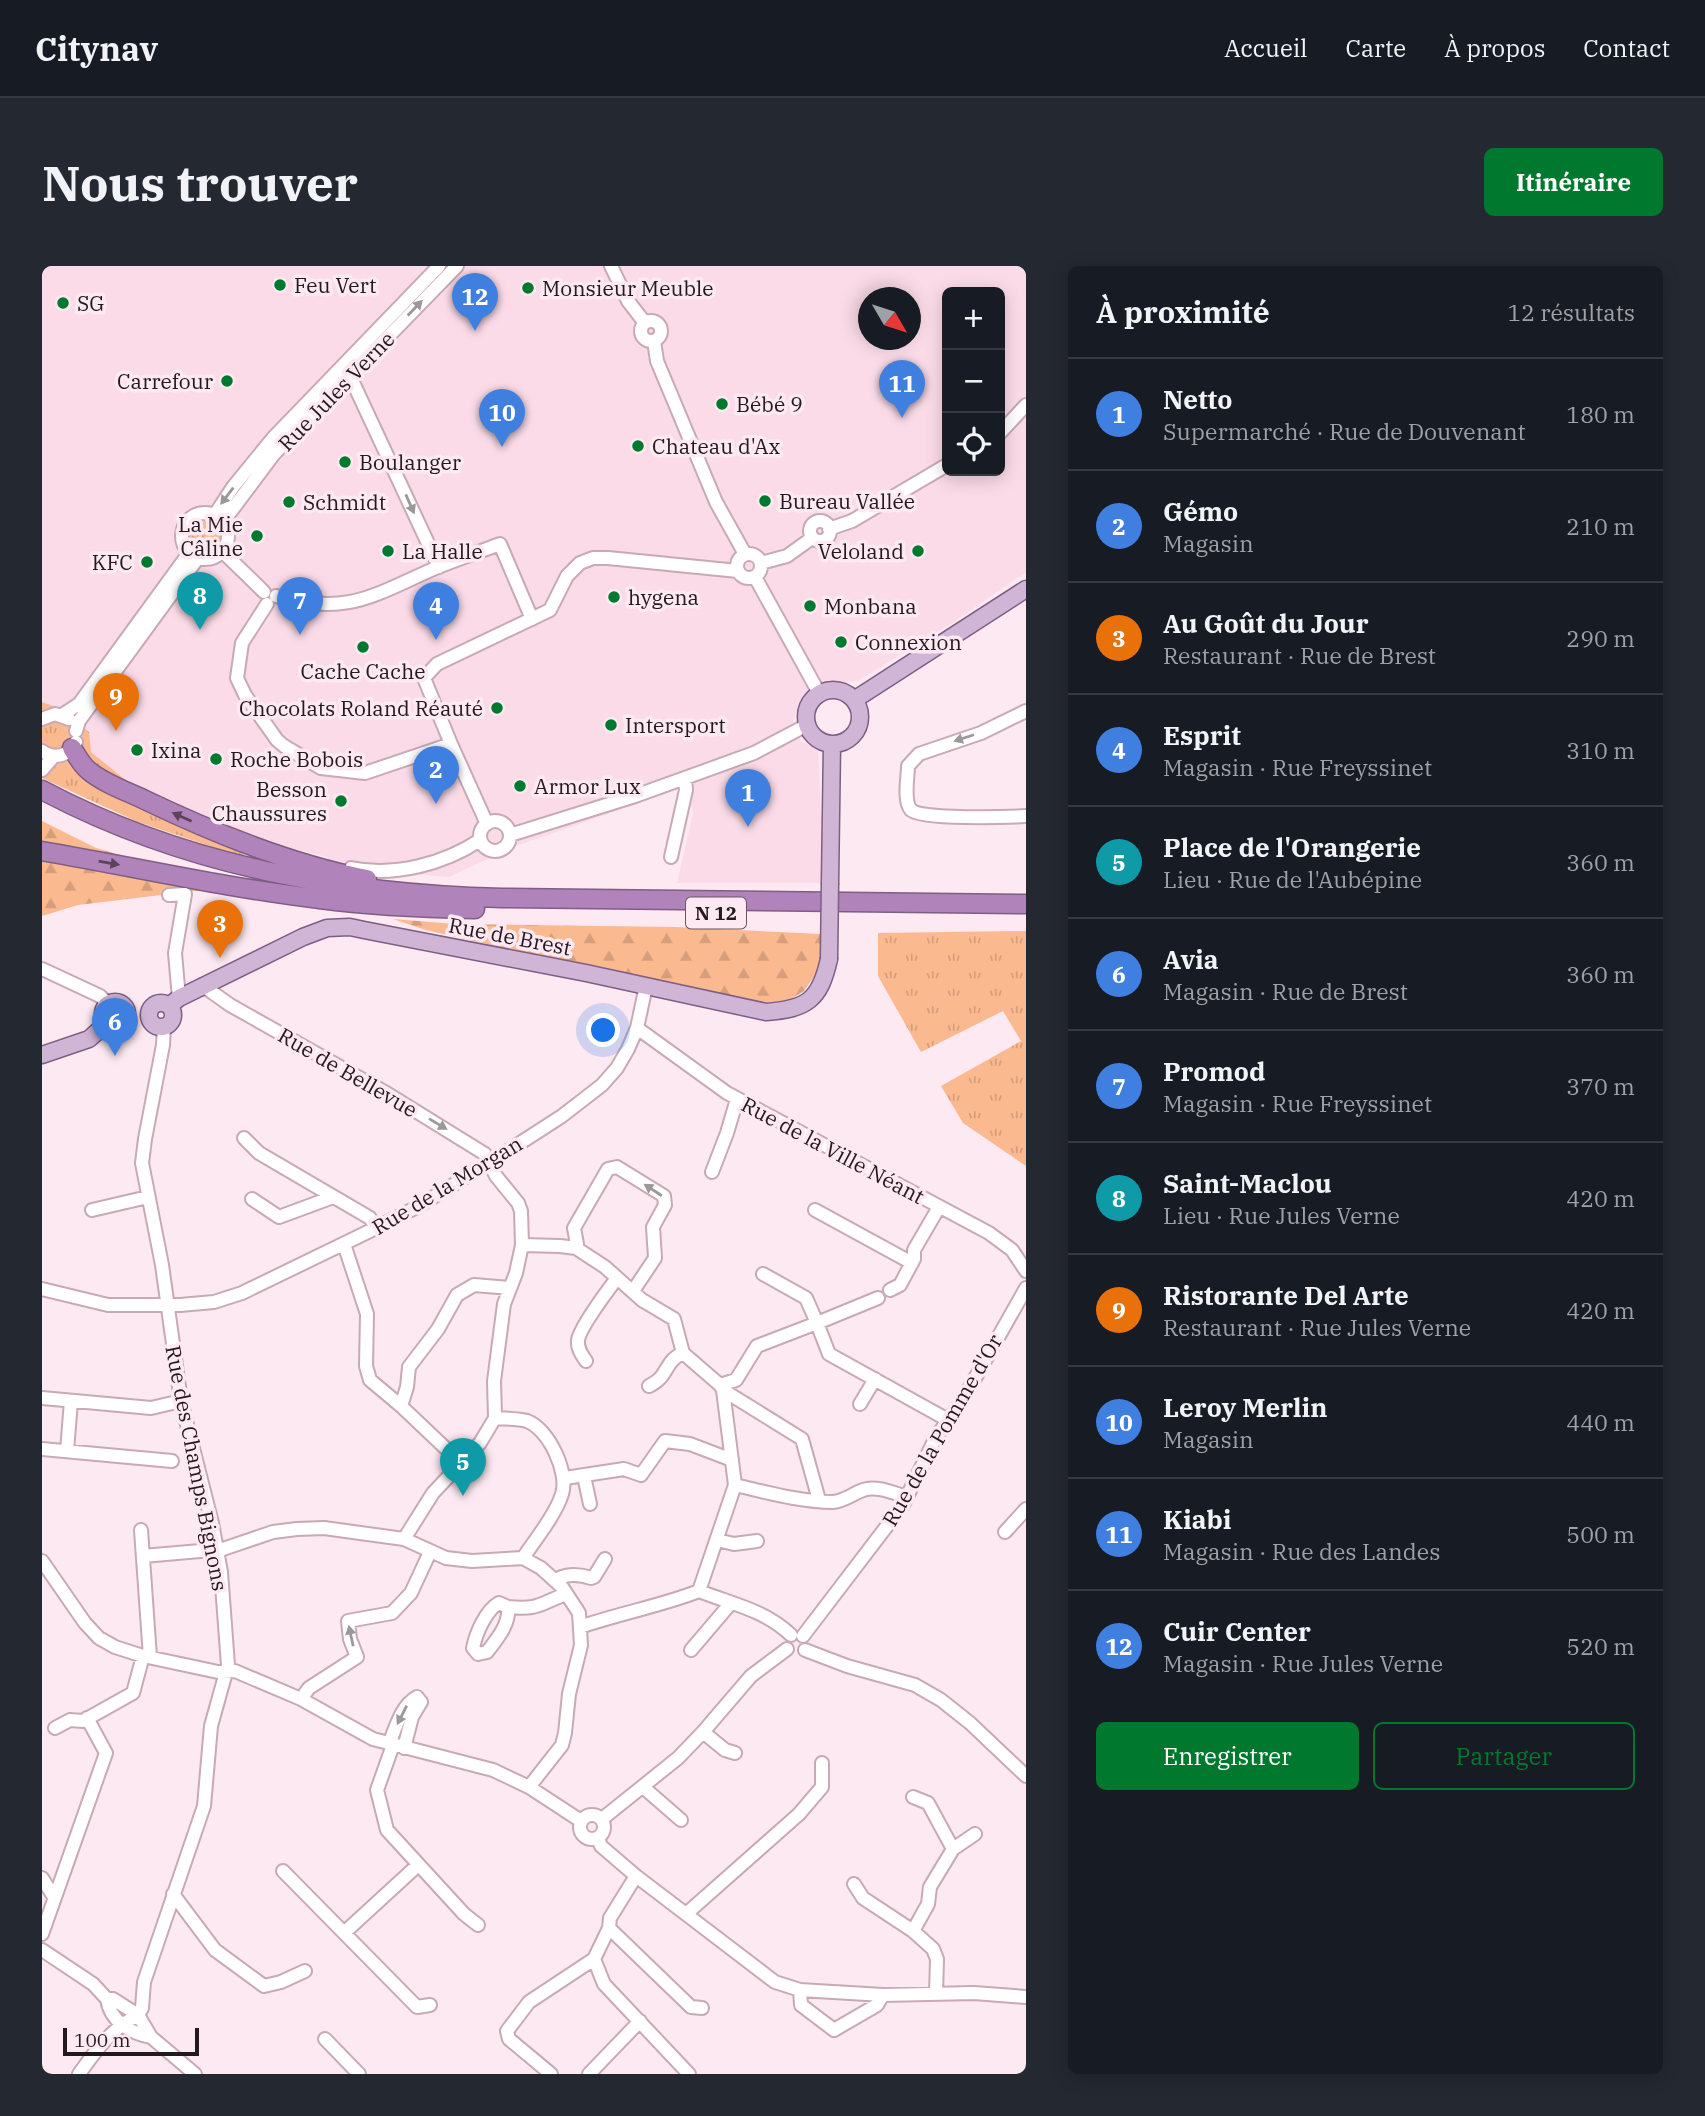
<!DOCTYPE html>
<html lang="fr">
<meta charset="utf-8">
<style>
body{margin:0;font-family:"IBM Plex Serif",serif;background:#242831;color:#f1f3f6}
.controls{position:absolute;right:21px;top:21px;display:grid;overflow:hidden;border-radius:10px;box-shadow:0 4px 18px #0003}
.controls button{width:63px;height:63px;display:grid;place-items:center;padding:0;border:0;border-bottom:2px solid #363941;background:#171b24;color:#f1f3f6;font:35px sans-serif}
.compass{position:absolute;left:816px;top:21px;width:63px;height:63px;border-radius:50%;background:#171b24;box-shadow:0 4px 18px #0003;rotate:129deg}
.scale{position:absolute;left:21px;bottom:18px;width:136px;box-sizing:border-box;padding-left:7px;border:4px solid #24191d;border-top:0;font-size:19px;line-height:24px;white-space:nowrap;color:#24191d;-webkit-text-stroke:5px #fde9f1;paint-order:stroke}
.you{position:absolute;left:562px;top:765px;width:24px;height:24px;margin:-18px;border:5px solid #fff;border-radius:50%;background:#1a73e8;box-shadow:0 0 0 10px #1a73e833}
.badge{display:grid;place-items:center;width:46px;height:46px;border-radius:50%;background:#00792f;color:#fff;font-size:23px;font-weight:700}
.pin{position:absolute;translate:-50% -58px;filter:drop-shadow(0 2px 4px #0008)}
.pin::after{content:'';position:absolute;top:37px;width:24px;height:21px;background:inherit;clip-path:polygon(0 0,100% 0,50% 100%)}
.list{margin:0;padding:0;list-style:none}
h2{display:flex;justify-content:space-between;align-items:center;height:91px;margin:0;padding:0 28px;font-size:30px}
h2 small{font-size:23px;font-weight:400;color:#9ea1a6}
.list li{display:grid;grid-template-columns:46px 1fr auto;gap:21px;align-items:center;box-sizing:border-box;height:112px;padding:0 28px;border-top:2px solid #363941}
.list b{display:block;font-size:26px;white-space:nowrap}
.list p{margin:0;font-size:23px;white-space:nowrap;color:#9ea1a6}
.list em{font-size:23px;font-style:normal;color:#9ea1a6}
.actions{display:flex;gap:14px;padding:21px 28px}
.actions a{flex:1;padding:16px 0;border:2px solid #00792f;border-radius:10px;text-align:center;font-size:24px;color:#00792f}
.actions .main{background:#00792f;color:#fff}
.icon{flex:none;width:38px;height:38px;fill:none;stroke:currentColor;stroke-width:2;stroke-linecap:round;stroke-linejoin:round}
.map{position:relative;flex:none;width:984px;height:1808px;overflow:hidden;border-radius:10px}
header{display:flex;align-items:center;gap:42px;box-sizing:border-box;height:98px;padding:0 35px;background:#171b24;border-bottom:2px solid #363941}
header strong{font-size:33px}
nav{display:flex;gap:38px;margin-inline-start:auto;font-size:24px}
.intro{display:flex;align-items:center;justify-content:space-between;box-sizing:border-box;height:168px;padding:0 42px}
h1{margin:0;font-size:49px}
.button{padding:18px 32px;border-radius:10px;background:#00792f;color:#fff;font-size:24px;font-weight:700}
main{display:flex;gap:42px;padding:0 42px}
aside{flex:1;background:#171b24;border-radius:10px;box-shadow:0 4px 18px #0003}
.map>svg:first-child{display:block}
.built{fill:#fbdbe8;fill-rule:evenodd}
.grass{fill:url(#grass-tufts)}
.forest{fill:url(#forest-firs)}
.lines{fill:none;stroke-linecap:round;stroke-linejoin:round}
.minor-casing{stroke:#c8a9b6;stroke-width:16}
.major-casing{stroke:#7f5e84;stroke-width:19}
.highway-casing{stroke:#7f5e84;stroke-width:21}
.minor{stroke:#fff;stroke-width:12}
.major{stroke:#d0b5d6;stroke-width:16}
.highway{stroke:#b083bb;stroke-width:18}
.major-bridge-casing{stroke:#7f5e84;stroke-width:19;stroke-linecap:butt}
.major-bridge{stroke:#d0b5d6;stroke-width:16}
.oneway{fill:#9c9899}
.oneway2{fill:#5c435c}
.poi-dot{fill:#00792f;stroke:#fde9f1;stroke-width:2.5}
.labels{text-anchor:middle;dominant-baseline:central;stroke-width:7;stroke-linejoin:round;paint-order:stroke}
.shield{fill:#fde9f1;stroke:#65575d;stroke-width:2}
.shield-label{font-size:19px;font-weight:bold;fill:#24191d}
.poi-label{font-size:21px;fill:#24191d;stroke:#fde9f1;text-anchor:start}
.street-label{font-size:21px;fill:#24191d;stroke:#fde9f1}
</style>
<header>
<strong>Citynav</strong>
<nav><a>Accueil</a><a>Carte</a><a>À propos</a><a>Contact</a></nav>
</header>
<div class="intro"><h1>Nous trouver</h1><a class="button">Itinéraire</a></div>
<main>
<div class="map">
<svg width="984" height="1808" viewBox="0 0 984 1808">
<defs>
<pattern id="grass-tufts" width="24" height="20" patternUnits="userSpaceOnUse" patternTransform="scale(1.75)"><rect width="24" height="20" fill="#fbb98f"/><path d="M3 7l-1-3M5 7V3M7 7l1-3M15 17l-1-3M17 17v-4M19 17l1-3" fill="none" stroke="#d79e7b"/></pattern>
<pattern id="forest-firs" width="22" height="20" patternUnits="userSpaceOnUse" patternTransform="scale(1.75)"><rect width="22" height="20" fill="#fbb98f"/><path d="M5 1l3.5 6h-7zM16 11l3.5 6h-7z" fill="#d79e7b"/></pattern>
</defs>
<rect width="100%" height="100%" fill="#fde9f1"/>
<!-- built -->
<path class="built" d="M 0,0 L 984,0 L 984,306 L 912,356 L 817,414 L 803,417 L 786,414 L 760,431 L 751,455 L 759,476 L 768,479 L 776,485 L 782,617 L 635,617 L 651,548 L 646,520 L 471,581 L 407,611 L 287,601 L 285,591 L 221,575 L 155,550 L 90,519 L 49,486 L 17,442 L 0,436 ZM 905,26 L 958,26 L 958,205 L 905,205 ZM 827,32 L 869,32 L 869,74 L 827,74 Z"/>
<!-- grass -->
<path class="grass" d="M146 272a17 17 0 1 1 34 0a17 17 0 1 1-34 0Z
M 0,436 L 17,442 L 47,466 L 49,486 L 90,519 L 155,550 L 206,569 L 201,591 L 96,556 L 0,512 Z
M 984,665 L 984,900 L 921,857 L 899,820 L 979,775 L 961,745 L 879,786 L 836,710 L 836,667 Z"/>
<!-- forest -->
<path class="forest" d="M 0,555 L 54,582 L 110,598 L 108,609 L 161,624 L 36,639 L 0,650 Z
M 351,653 L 413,658 L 634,661 L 779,668 L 780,690 L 773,709 L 762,725 L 744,736 L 717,737 L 630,716 L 550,702 L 384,664 Z"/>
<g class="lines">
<defs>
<path id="minor" d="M 569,0 L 586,35 L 603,57
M599 65a10 10 0 1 1 20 0a10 10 0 1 1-20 0Z
M 612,75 L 615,95 L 674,236 L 703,288
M 308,110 L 397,301
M 958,167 L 984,139
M140 270a23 23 0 1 1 46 0a23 23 0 1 1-46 0Z
M 172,250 L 191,221 L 231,172 L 397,0
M768 265a10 10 0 1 1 20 0a10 10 0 1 1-20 0Z
M 181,256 L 232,188 L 415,0
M 787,263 L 810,255 L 905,199
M 180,285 L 222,326
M695 300a12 12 0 1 1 24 0a12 12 0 1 1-24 0Z
M 719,297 L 745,290 L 770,272
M 713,311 L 777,427
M 234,330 C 306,351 333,328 396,301 C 416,293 437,286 458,278 L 490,353
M 225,338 L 200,377 L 195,412 L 203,429 L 235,474 L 242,480 L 279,502 L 323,507 L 409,478 L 445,558
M 984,445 L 939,467 L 877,488 L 866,500 C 866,511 861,535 869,544 C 878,554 967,551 984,550
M 20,449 L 37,438 L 147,287
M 0,453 L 13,448 L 27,453
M 34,465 L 37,455 L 156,292
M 409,478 L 382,412 L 395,398 L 508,344 L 525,310 L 538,297 L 551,292 L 566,292 L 696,305
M 0,485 C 13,494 27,490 34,476
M 0,504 L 12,490
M438 570a15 15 0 1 1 30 0a15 15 0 1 1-30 0Z
M 468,569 L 593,530 L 712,487 L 765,459
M 629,591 L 644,524 L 643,512
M 309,602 C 352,611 402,598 438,574
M 127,629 L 143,628 L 133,687 L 137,732
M 0,703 L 58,730 L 66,738
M 595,762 L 685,827 L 947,967 L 970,984 L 984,1005
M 202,872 L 217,887 L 328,952 L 334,962
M 670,906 L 685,867 L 695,833
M 210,933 L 237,951 L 291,931
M 50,944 L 106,931
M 773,944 L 870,997
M 302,978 L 325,1048 L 324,1100 L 328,1114 L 359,1140 L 418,1196
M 480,979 L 518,980 L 534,982 L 563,1001 L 600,1034 L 632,1053 L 641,1087 L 678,1119 L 681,1124 L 693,1219 L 657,1325
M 534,982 L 535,978 L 532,962 L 566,903 L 575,901 L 622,930 L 623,939 L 611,961 L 613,992 L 591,1025
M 721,1008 L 764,1032 L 775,1057 L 836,1032
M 0,1023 L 66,1039 L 138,1039 L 172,1036 L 200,1027 L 334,962 L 375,941 L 455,892 L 520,850 L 560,819 L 575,802 L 586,783 L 595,762 L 604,720
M 848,1024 L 858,1019 L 872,993 L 872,984 L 897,941
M 544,1095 C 540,1089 535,1083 536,1074 C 538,1061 566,1024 575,1012
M 678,1119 L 694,1114 L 715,1080 L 775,1057 L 787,1088 L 906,1154
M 607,1120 C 628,1110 621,1096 641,1087
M 681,1124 L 760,1173 L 777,1234
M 0,1132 L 109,1142 L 139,1135
M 818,1138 L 833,1113
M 359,1140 L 365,1121 L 367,1101 L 396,1063 L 415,1029 L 432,1019 L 468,1022
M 453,1152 C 463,1153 475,1152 485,1155 C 507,1163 527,1207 520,1228 C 514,1248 493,1274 481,1292
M 0,1183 L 130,1195
M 25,1185 L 29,1135
M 542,1210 L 548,1238
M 523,1212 L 582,1203 L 599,1209 L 623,1175 L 648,1178 L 690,1194
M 693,1219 C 724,1226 758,1236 791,1236 C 803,1235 810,1228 821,1224 C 834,1219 852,1227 864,1231
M 99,1264 L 108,1391
M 963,1266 L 984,1243
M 362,1273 L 404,1292 L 430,1295 L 481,1292 L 499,1302 L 520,1321 L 537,1347 L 539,1379 L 527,1428 L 523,1467 L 520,1479 L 487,1521
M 675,1274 L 692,1278 L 715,1275
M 101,1290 L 181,1283 L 231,1266 L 255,1263 L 282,1262 L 362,1273 L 391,1227 L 438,1177 L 453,1152 L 452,1115 L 462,1038 L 474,1007 L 480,979 L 479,945 L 476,937 L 454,910 L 443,888 L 346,828 L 188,739 L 160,719
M 0,1295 L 43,1357 L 57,1372 L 73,1381 L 101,1390 L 176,1406 L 193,1405 L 259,1433 L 331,1473 L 451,1504 L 487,1521 L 539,1555
M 513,1315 C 522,1307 538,1308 549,1312 L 552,1311 L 563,1293
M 466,1341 L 457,1337 C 444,1344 434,1367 431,1382 L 436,1388 L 445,1386 C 455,1373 468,1358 466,1341 C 498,1344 497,1338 524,1328
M 538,1361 C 578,1347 619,1340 657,1325 C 690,1338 723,1344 749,1369
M 761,1370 L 861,1239 L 894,1171 L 919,1137 L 984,1022
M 649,1384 L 689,1337
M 763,1384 L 805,1400 L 873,1419 L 899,1434 L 928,1457 L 984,1510
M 259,1433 L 267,1422 L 315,1391 L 308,1373 L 306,1355 L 350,1347 L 369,1327 L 388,1286
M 13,1462 L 28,1454 L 41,1455 L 91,1427 L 101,1390
M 661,1466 L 683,1484 L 693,1487
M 347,1478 C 354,1461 359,1440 375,1431 L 379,1436 L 370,1451 L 362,1482
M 351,1479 L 335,1524 L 345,1564 L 422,1648 L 436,1659
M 601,1521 L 639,1554
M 871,1531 L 886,1537 L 911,1583 L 888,1621 L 886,1638 L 871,1665
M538 1561a12 12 0 1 1 24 0a12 12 0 1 1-24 0Z
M 560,1553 L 636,1492 L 661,1466 L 709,1410 L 745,1383
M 556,1572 L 559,1580 L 594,1610 L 733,1716 L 758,1724 L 841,1729 L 932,1727 L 984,1731
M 911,1583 L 933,1568
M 241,1605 L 375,1741 L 388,1739
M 594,1610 L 568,1652 L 567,1662 L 649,1741 L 660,1742
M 0,1612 L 12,1631
M 812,1618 L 821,1632 L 871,1665 L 891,1683 L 895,1693 L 894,1728
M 131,1628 L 173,1684 L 222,1720 L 239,1716 L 263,1705
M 644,1648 L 757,1548 L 780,1521 L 780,1497
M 567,1662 L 552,1693 L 562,1718 L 647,1808
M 303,1666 L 376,1599
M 0,1668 L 64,1487 L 45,1452
M 0,1684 L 51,1718 L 65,1733 L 71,1733 L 96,1749 L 109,1771 L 153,1808
M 758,1724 L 759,1739 L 792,1764 L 835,1739 L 841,1729
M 65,1733 C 68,1755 88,1767 109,1771
M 96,1749 L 100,1742 L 102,1716 L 162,1540 L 169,1460 L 186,1399 L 179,1306 L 170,1257 L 139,1135 L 120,999 L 100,897 L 103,873 L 121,779 L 122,761
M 283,1773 L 317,1808
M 37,1808 C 54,1784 70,1762 96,1749
M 509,1808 L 467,1773 L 465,1765 L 487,1736 L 552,1693
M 547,1808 L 598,1755"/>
<path id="major" d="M764 451a27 27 0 1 1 54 0a27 27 0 1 1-54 0Z
M 812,434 L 984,323
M 788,617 L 790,478
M61 748a12 12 0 1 1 24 0a12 12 0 1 1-24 0Z
M107 749a12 12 0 1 1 24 0a12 12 0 1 1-24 0Z
M 127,740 L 137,732 L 261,671 L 285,662 L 308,661 L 322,664 L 544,707 L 724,746 C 765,743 778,734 787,693
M 0,789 L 47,773 L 65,757"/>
<path id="highway" d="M 30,482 C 35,490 39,498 46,504 C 61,517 84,525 103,534 C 174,568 248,598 325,613
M 0,524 C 143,600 300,628 460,632 L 984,638
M 0,585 C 93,601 185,622 278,633 C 330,640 381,642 433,643"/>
</defs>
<!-- minor casing -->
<use href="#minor" class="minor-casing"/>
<!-- major casing -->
<use href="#major" class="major-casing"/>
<!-- highway casing -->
<use href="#highway" class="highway-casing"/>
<!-- minor -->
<use href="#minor" class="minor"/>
<!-- major -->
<use href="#major" class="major"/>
<!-- highway -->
<use href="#highway" class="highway"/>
<defs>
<path id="major-bridge" d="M 787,693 L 788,617"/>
</defs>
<!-- major-bridge casing -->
<use href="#major-bridge" class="major-bridge-casing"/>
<!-- major-bridge -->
<use href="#major-bridge" class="major-bridge"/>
</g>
<!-- one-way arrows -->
<defs><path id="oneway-solid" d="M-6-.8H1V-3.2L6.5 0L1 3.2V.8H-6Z" transform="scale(1.75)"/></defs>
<g class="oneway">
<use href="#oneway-solid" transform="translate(373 42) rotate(-46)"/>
<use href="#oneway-solid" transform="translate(185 230) rotate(127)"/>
<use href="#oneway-solid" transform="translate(368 238) rotate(66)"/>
<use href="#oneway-solid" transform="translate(922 472) rotate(162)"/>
<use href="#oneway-solid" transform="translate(396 858) rotate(31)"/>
<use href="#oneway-solid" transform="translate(611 924) rotate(-147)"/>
<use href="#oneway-solid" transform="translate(309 1370) rotate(-102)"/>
<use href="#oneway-solid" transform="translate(360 1449) rotate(117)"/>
</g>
<g class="oneway2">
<use href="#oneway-solid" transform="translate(140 551) rotate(-156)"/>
<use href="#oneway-solid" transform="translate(67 597) rotate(10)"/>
</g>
<!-- markers -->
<g class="poi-dot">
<circle cx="238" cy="19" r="7"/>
<circle cx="486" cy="22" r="7"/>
<circle cx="21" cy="37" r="7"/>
<circle cx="185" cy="115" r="7"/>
<circle cx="680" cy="138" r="7"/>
<circle cx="596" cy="180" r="7"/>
<circle cx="303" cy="196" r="7"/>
<circle cx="723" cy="235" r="7"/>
<circle cx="247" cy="236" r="7"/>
<circle cx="215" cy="270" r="7"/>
<circle cx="346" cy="285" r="7"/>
<circle cx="876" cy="285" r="7"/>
<circle cx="105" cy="296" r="7"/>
<circle cx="572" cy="331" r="7"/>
<circle cx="768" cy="340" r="7"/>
<circle cx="799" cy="376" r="7"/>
<circle cx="321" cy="381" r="7"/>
<circle cx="455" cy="442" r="7"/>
<circle cx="569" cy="459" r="7"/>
<circle cx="95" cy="484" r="7"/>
<circle cx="174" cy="493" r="7"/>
<circle cx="478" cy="520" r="7"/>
<circle cx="299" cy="535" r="7"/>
</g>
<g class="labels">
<!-- shield labels -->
<rect class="shield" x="644" y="631.5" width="60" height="31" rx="5"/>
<g class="shield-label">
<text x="674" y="647">N 12</text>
</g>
<!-- poi labels -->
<g class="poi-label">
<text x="252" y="19">Feu Vert</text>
<text x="500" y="22">Monsieur Meuble</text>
<text x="35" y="37">SG</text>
<text x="171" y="115" text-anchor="end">Carrefour</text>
<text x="694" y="138">Bébé 9</text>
<text x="610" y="180">Chateau d'Ax</text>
<text x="317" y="196">Boulanger</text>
<text x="737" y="235">Bureau Vallée</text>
<text x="261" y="236">Schmidt</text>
<text x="201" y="258" text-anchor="end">La Mie<tspan x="201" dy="24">Câline</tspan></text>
<text x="360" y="285">La Halle</text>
<text x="862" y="285" text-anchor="end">Veloland</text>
<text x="91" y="296" text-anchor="end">KFC</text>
<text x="586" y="331">hygena</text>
<text x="782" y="340">Monbana</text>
<text x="813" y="376">Connexion</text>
<text x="321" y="405" text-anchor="middle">Cache Cache</text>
<text x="441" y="442" text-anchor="end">Chocolats Roland Réauté</text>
<text x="583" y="459">Intersport</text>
<text x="109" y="484">Ixina</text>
<text x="188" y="493">Roche Bobois</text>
<text x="492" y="520">Armor Lux</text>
<text x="285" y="523" text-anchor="end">Besson<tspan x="285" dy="24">Chaussures</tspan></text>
</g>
<!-- street labels -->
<g class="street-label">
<text transform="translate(294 125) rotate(-46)">Rue Jules Verne</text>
<text transform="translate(468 670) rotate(11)">Rue de Brest</text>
<text transform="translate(306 806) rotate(30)">Rue de Bellevue</text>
<text transform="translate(791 884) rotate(28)">Rue de la Ville Néant</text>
<text transform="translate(405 919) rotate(-31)">Rue de la Morgan</text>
<text transform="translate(900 1164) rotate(-60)">Rue de la Pomme d'Or</text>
<text transform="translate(155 1202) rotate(79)">Rue des Champs Bignons</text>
</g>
</g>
</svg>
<div class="controls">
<button>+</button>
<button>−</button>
<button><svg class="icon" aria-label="locate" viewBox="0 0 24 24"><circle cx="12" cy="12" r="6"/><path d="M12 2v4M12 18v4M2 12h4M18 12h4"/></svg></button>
</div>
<svg class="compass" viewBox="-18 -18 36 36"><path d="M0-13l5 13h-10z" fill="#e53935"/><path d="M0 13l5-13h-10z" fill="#9ea1a6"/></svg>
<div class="scale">100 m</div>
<div class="you"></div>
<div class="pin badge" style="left:706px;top:561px;background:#3f7fe0">1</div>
<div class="pin badge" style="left:394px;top:538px;background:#3f7fe0">2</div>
<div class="pin badge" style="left:178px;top:692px;background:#e8710a">3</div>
<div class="pin badge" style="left:394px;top:374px;background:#3f7fe0">4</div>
<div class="pin badge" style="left:421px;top:1230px;background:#0f9aa8">5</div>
<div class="pin badge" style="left:73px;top:790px;background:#3f7fe0">6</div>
<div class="pin badge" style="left:258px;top:369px;background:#3f7fe0">7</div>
<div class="pin badge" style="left:158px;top:364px;background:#0f9aa8">8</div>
<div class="pin badge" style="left:74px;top:465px;background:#e8710a">9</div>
<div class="pin badge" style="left:460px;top:181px;background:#3f7fe0">10</div>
<div class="pin badge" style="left:860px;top:152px;background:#3f7fe0">11</div>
<div class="pin badge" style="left:433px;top:65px;background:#3f7fe0">12</div>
</div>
<aside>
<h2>À proximité<small>12 résultats</small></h2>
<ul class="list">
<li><span class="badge" style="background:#3f7fe0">1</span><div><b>Netto</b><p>Supermarché · Rue de Douvenant</p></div><em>180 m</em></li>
<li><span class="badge" style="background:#3f7fe0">2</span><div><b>Gémo</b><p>Magasin</p></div><em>210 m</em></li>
<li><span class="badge" style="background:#e8710a">3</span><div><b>Au Goût du Jour</b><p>Restaurant · Rue de Brest</p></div><em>290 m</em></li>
<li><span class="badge" style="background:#3f7fe0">4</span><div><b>Esprit</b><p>Magasin · Rue Freyssinet</p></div><em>310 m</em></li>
<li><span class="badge" style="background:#0f9aa8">5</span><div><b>Place de l'Orangerie</b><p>Lieu · Rue de l'Aubépine</p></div><em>360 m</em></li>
<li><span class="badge" style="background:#3f7fe0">6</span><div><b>Avia</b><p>Magasin · Rue de Brest</p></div><em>360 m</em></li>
<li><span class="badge" style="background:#3f7fe0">7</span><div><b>Promod</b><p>Magasin · Rue Freyssinet</p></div><em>370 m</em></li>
<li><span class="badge" style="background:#0f9aa8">8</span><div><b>Saint-Maclou</b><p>Lieu · Rue Jules Verne</p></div><em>420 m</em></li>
<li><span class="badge" style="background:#e8710a">9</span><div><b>Ristorante Del Arte</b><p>Restaurant · Rue Jules Verne</p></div><em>420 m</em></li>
<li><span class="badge" style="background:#3f7fe0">10</span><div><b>Leroy Merlin</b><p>Magasin</p></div><em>440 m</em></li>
<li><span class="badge" style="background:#3f7fe0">11</span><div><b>Kiabi</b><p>Magasin · Rue des Landes</p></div><em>500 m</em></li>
<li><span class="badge" style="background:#3f7fe0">12</span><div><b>Cuir Center</b><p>Magasin · Rue Jules Verne</p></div><em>520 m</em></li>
</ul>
<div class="actions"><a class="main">Enregistrer</a><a>Partager</a></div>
</aside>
</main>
